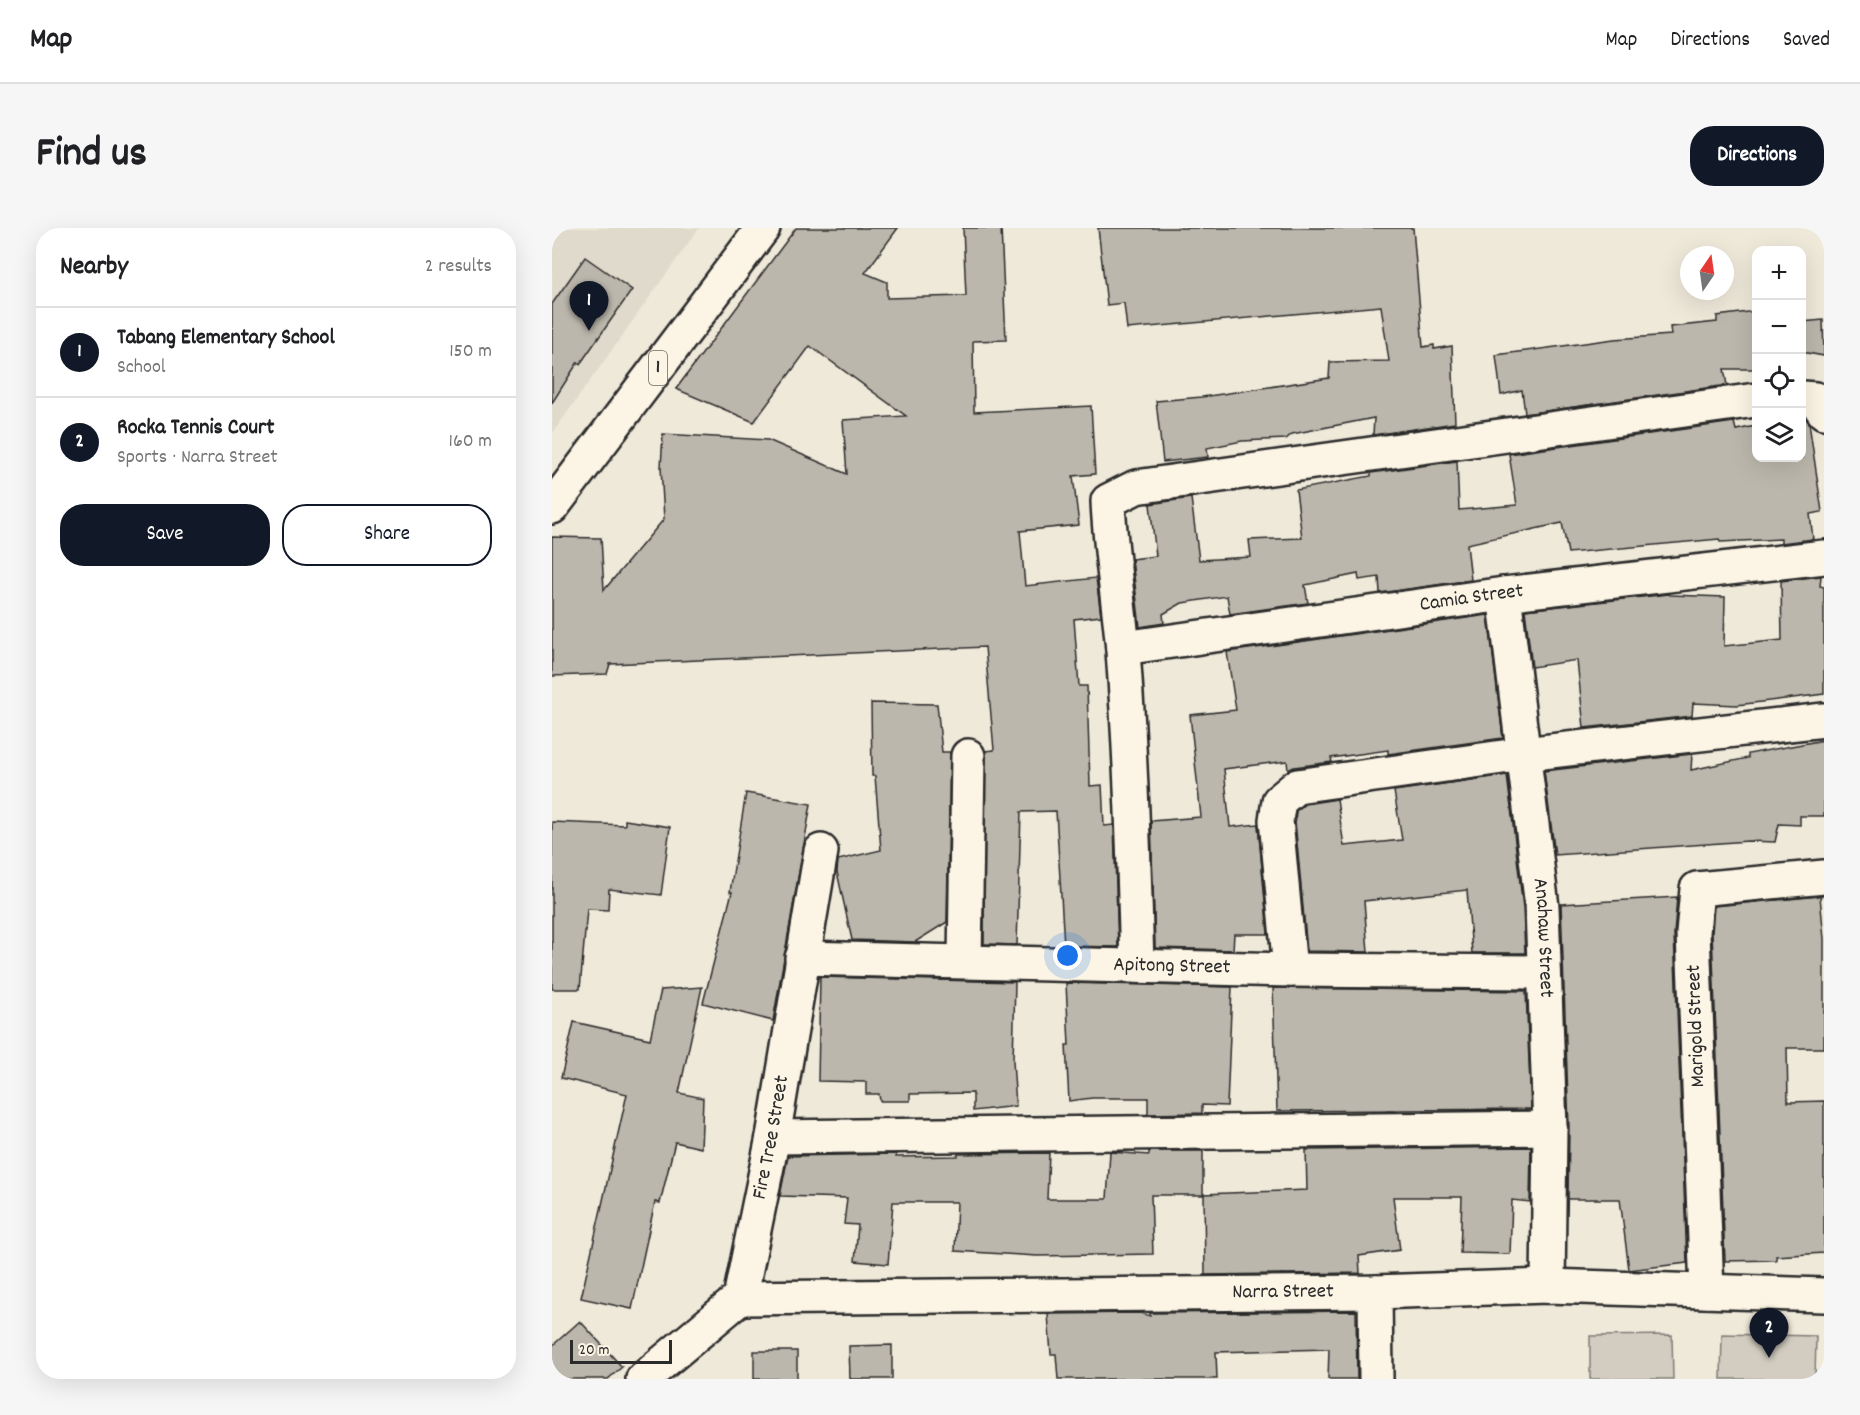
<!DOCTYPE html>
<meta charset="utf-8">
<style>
body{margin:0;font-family:Dekko,sans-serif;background:#f6f6f6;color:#202124}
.controls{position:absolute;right:18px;top:18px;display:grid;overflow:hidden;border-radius:12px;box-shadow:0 6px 24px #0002}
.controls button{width:54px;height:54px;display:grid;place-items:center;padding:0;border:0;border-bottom:2px solid #e0e0e0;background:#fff;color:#202124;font:30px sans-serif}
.compass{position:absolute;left:1128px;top:18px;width:54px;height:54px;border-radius:50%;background:#fff;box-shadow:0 6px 24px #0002;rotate:13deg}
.scale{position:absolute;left:18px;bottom:15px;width:102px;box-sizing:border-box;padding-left:6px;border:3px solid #2b2b2b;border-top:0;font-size:16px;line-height:21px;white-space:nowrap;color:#2b2b2b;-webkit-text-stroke:4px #fcf5e5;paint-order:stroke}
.you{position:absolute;left:516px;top:728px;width:21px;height:21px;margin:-15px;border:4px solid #fff;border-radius:50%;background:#1a73e8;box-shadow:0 0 0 9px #1a73e833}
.badge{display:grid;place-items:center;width:39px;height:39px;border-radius:50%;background:#111827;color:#fff;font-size:20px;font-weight:700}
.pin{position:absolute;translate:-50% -50px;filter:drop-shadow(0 2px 3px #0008)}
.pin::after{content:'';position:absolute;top:32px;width:21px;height:18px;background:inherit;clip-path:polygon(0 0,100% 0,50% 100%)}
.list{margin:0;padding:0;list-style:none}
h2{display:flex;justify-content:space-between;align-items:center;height:78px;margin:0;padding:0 24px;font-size:26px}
h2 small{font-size:20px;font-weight:400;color:#757577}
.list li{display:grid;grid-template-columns:39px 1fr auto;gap:18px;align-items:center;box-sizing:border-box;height:90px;padding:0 24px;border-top:2px solid #e0e0e0}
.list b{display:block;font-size:22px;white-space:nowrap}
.list p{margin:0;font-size:20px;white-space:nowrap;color:#757577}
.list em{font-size:20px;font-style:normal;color:#757577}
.actions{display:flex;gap:12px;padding:18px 24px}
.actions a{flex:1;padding:14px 0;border:2px solid #111827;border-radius:24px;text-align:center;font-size:21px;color:#111827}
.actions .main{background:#111827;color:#fff}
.icon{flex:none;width:33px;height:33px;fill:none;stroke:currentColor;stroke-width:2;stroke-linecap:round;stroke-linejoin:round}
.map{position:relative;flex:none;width:1272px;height:1151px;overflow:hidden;border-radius:24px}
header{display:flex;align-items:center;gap:36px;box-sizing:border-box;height:84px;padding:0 30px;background:#fff;border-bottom:2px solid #e0e0e0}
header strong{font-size:28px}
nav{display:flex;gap:33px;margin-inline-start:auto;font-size:21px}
.intro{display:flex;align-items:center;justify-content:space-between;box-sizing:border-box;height:144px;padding:0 36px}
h1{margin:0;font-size:42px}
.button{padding:15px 27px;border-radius:24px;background:#111827;color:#fff;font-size:21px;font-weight:700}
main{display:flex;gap:36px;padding:0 36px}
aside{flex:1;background:#fff;border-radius:24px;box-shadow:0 6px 24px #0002}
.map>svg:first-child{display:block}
.built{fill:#e0dacc}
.green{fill:#d2cdc0;stroke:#7e7c76;stroke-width:1.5}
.building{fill:#bcb7ac;stroke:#2b2b2b;stroke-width:1.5}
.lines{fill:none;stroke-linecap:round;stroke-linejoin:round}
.street-casing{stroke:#2b2b2b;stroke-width:38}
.highway-casing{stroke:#2b2b2b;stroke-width:38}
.street{stroke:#fcf5e5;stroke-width:33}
.highway{stroke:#fcf5e5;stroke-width:33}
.labels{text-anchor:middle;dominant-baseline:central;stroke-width:4.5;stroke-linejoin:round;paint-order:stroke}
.shield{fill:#fcf5e5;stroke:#6a6863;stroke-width:1.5}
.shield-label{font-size:20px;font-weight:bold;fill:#2b2b2b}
.street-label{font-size:21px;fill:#2b2b2b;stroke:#fcf5e5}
</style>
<header>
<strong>Map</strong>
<nav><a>Map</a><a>Directions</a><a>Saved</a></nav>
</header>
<div class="intro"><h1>Find us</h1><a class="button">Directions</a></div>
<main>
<aside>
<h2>Nearby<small>2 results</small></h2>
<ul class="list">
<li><span class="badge">1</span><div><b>Tabang Elementary School</b><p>School</p></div><em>150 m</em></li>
<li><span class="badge">2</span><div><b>Rocka Tennis Court</b><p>Sports · Narra Street</p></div><em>160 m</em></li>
</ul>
<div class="actions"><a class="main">Save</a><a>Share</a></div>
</aside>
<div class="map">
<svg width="1272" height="1151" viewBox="0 0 1272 1151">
<rect width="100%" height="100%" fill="#efe9da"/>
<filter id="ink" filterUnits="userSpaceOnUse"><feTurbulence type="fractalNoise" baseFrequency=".0167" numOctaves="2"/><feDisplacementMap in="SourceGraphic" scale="12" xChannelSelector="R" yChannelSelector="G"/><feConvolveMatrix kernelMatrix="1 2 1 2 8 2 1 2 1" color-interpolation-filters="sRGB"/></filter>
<g filter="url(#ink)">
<!-- built -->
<path class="built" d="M 0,0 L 147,0 L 0,206 Z"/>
<!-- green -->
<path class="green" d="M 1170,1106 L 1264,1108 L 1263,1151 L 1169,1151 Z
M 1120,1107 L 1121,1151 L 1038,1151 L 1038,1108 Z"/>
<!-- building -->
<path class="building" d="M 244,0 L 346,0 L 313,45 L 335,54 L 335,70 L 414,68 L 411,0 L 449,0 L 454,112 L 421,113 L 422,184 L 539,178 L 543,246 L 521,248 L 527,297 L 468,303 L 473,358 L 544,350 L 549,388 L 522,391 L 527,458 L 535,458 L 538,558 L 550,557 L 552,598 L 562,597 L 566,719 L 512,718 L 504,583 L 469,584 L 465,717 L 432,716 L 433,523 L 442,522 L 433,419 L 58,436 L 55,446 L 0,448 L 0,309 L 49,310 L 52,362 L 112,291 L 109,239 L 111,206 L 216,212 L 295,246 L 291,192 L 354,188 L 258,118 L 202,194 L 124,161 Z
M 546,0 L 861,0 L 871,119 L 882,117 L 882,121 L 900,118 L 903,195 L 821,207 L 822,190 L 740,206 L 734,211 L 690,213 L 655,220 L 656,229 L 611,234 L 604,173 L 650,169 L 777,150 L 778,134 L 837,133 L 829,78 L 575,101 L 572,75 L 555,77 Z
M 33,29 L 80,62 L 28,136 L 26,134 L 0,175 L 0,76 Z
M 1204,83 L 1204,141 L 1172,141 L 1175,157 L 973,186 L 970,162 L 949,167 L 944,127 L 1062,111 L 1119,107 L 1118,99 L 1165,94 L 1165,88 Z
M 1271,92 L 1272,128 L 1250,124 L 1250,94 Z
M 1250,189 L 1253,189 L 1257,195 L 1270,284 L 1258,286 L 1261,311 L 1229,315 L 1229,311 L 1168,314 L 1167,311 L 1016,325 L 1010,295 L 915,316 L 919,352 L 828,365 L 827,349 L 807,352 L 806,346 L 753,357 L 756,375 L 678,386 L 675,368 L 630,375 L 611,386 L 612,395 L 588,399 L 580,331 L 604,328 L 598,276 L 639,270 L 647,332 L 699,329 L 697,312 L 750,310 L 744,262 L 819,248 L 819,245 L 905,233 L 907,282 L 965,277 L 957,226 L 1182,194 L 1184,202 L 1204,198 L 1204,230 L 1250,230 Z
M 1269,348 L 1268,358 L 1272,359 L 1272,466 L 1185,477 L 1141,475 L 1140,488 L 1032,500 L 1025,432 L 980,439 L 973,382 L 1117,366 L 1118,367 L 1173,369 L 1172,418 L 1230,412 L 1229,353 Z
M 936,387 L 951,510 L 836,526 L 836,522 L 779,530 L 780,534 L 742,539 L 736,542 L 735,533 L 672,541 L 678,599 L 706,596 L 716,706 L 682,706 L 681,722 L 603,720 L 599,593 L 649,589 L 638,487 L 684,482 L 675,424 Z
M 319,475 L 385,476 L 390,524 L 398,524 L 395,694 L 363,714 L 300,712 L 285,644 L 286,632 L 329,622 L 323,548 L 320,548 Z
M 1272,512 L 1272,588 L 1248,588 L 1248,597 L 1227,596 L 1223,614 L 1196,613 L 1003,627 L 992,543 L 1140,526 L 1139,542 L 1196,530 L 1196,526 Z
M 955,547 L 971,680 L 973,725 L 920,725 L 915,662 L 812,673 L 816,724 L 755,723 L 743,593 L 744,583 L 753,576 L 785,571 L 792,618 L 850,612 L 842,563 Z
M 194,565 L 259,576 L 221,793 L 151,775 L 180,664 L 178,664 Z
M 73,592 L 118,599 L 109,667 L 57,661 L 56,682 L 35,681 L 28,761 L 0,761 L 0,594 L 73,597 Z
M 1268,668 L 1272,711 L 1272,820 L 1235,820 L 1236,874 L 1272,873 L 1272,1025 L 1224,1028 L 1224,1032 L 1173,1033 L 1160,705 L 1162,678 Z
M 1125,669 L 1122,706 L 1135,1035 L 1077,1042 L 1068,971 L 1016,971 L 1017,899 L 1009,676 Z
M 268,749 L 463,754 L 461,833 L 464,878 L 421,883 L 421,865 L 358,866 L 358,873 L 328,873 L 327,866 L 314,866 L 314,854 L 266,853 Z
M 514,755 L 680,759 L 675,878 L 650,877 L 650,885 L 596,886 L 596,870 L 540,870 L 517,873 L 514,817 L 517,817 Z
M 150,759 L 127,865 L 151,870 L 149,920 L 123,914 L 108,975 L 103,974 L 80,1081 L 29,1070 L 75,866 L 9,850 L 22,794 L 98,811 L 109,762 Z
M 721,760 L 974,763 L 979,881 L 725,883 Z
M 979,919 L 978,974 L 960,972 L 958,1026 L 908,1025 L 910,969 L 841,969 L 848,1022 L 807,1028 L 808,1045 L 653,1047 L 652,966 L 755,962 L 754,922 Z
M 597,923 L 651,923 L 651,967 L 599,967 L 601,1026 L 485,1028 L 403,1023 L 405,974 L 341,974 L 336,1036 L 303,1033 L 306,997 L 292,996 L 295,970 L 228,968 L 236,928 L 344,926 L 344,929 L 406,928 L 406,926 L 497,925 L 495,971 L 555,971 L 558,924 L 597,927 Z
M 804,1083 L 805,1151 L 776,1151 L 777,1121 L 664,1124 L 665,1151 L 506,1151 L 504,1126 L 499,1126 L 496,1086 L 588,1085 L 598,1088 L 598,1085 Z
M 28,1093 L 70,1139 L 56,1151 L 9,1151 L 0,1141 L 0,1118 Z
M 340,1117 L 340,1151 L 298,1151 L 297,1118 Z
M 202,1123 L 245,1123 L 245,1151 L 202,1151 Z"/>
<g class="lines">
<defs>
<g id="street">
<path d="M 1250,170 L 1263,171 L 1272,184"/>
<path id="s1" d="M 952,366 L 990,679 L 998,900 L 996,1058"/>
<path id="s2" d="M 571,420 L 952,366 L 1272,329"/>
<path id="s3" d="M 250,730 L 738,742 L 992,744"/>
<path d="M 413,733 L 416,528"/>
<path d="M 585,738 C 582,633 579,528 571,423 C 567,373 558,323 556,273 L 584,259 L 1204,172"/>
<path d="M 738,742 L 724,592 L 727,573 L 745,558 L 972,526 L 1272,492"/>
<path d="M 221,909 L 998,900"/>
<path d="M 1155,1063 L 1141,705 L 1145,661 L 1272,649"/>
<path d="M 823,1064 L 824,1151"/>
<path id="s4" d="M 188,1070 L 823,1064 L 996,1058 L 1272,1067"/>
<path id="s5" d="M 91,1151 L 188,1070 L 221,909 L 269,623"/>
</g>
<path id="highway" d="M 0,279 L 211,0"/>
</defs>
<!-- street casing -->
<use href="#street" class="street-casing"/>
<!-- highway casing -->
<use href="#highway" class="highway-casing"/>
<!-- street -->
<use href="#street" class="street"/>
<!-- highway -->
<use href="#highway" class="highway"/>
</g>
</g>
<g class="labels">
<!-- shield labels -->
<rect class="shield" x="97" y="123" width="18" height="34" rx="4.5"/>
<g class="shield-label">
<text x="106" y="140">1</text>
</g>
<!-- street labels -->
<g class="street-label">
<text stroke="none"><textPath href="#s2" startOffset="352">Camia Street</textPath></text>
<text stroke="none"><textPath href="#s1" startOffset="346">Anahaw Street</textPath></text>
<text stroke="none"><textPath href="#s3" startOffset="370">Apitong Street</textPath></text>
<text transform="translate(1145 798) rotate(-92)">Marigold Street</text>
<text stroke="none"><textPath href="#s5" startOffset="290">Fire Tree Street</textPath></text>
<text stroke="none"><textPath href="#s4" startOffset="543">Narra Street</textPath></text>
</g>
</g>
</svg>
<div class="controls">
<button>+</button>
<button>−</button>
<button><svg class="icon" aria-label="locate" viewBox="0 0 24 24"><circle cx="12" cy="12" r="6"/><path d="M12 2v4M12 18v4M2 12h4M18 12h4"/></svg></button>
<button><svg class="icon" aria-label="layers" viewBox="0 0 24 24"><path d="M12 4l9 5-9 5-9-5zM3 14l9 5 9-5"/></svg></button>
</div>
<svg class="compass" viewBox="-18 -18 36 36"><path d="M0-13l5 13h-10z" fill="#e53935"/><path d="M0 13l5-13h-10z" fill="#757577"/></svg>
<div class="scale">20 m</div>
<div class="you"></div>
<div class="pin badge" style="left:37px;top:103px">1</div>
<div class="pin badge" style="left:1217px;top:1130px">2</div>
</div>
</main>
